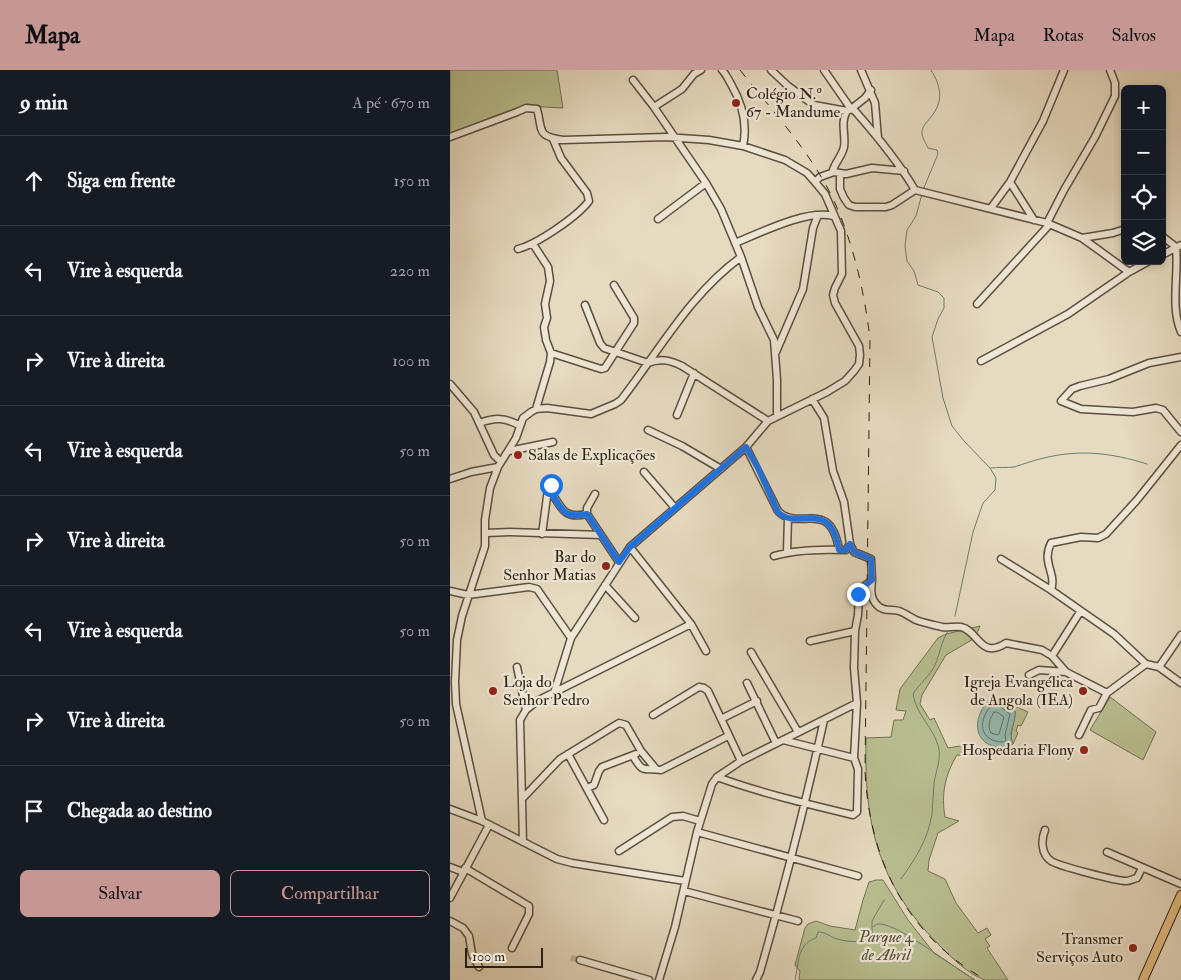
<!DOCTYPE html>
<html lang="pt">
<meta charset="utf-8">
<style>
body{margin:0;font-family:"IM FELL Double Pica",serif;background:#20242c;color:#f1f3f6}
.controls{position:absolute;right:15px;top:15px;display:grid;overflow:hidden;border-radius:8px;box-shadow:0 2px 8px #0003}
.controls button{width:45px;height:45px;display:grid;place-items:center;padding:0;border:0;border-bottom:1px solid #363941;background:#171b24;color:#f1f3f6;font:25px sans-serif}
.scale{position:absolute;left:15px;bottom:12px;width:78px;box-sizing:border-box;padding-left:5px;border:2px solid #2c2112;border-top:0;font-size:14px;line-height:18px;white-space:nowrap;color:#2c2112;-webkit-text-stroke:4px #efe7d6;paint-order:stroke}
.stop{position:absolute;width:15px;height:15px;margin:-11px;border:4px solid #1a73e8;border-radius:50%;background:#fff}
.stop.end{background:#1a73e8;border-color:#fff;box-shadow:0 1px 5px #0008}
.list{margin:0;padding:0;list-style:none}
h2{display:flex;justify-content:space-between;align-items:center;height:65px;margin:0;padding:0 20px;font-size:21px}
h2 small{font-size:16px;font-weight:400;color:#9ea1a6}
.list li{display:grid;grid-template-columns:32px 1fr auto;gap:15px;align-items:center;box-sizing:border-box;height:90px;padding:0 20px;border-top:1px solid #363941}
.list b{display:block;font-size:19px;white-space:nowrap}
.list em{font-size:16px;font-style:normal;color:#9ea1a6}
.actions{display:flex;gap:10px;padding:15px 20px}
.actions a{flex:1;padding:11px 0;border:1px solid #c59692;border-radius:8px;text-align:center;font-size:18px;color:#c59692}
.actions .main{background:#c59692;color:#111}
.icon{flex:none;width:28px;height:28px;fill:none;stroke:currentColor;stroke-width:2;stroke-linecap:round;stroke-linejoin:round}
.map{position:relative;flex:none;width:731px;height:910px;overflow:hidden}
header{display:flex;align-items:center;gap:30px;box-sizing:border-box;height:70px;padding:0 25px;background:#c59692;color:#111}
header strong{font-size:24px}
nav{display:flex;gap:28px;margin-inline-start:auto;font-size:18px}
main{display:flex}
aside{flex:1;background:#171b24}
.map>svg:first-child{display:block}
.green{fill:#b8be90;stroke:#727051}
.water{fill:#96bbb1;stroke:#6c7d71}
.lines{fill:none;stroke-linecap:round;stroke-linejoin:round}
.shore{stroke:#616e62;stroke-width:1}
.stream{stroke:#6c7d71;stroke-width:1}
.minor-tunnel{stroke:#c1b59d;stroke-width:6;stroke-dasharray:6 3;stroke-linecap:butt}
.minor-casing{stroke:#5a4f3e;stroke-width:9}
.major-casing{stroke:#2c2112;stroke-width:10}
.minor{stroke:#efe7d6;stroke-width:6}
.major{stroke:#e3bd80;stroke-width:8}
.rail{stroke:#2c2112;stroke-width:1;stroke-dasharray:9 9;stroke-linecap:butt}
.route{stroke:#1a73e8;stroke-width:6}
.poi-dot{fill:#8f2418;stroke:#efe7d6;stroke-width:2}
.labels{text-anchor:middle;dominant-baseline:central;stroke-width:4.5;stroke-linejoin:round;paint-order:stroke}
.poi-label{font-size:16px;fill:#2c2112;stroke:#efe7d6;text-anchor:end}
.park-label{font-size:16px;font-style:italic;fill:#565038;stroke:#efe7d6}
</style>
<header>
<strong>Mapa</strong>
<nav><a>Mapa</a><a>Rotas</a><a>Salvos</a></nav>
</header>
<main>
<aside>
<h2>9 min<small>A pé · 670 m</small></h2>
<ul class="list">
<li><svg class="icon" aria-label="ahead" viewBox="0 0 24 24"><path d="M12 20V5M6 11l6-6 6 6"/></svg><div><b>Siga em frente</b></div><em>150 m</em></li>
<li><svg class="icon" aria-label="left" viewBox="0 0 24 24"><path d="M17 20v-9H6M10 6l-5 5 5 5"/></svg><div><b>Vire à esquerda</b></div><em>220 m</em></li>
<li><svg class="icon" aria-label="right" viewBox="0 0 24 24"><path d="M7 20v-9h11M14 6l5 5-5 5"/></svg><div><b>Vire à direita</b></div><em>100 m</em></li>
<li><svg class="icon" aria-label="left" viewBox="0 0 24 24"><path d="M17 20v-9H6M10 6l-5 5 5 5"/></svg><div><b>Vire à esquerda</b></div><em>50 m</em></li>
<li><svg class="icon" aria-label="right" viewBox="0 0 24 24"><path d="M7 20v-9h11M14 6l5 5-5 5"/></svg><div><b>Vire à direita</b></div><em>50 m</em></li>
<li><svg class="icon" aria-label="left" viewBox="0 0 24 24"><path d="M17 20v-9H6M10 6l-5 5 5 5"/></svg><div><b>Vire à esquerda</b></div><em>50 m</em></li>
<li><svg class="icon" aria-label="right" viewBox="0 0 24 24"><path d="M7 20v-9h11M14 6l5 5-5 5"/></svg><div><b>Vire à direita</b></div><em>50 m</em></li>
<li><svg class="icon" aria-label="arrive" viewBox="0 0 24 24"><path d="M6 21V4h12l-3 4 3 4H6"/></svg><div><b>Chegada ao destino</b></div></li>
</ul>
<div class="actions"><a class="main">Salvar</a><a>Compartilhar</a></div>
</aside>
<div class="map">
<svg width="731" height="910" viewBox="0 0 731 910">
<rect width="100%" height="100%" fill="#e6dac0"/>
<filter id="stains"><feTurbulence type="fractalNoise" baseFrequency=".004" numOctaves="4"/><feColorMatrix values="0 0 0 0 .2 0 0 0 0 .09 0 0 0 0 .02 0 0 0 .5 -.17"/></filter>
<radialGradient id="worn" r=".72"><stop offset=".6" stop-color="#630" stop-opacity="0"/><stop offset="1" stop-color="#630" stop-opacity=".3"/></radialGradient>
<!-- green -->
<path class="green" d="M 0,0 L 107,0 L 113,38 L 76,36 L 45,46 L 0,66 Z
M 530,556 L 525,568 L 496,585 L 472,625 L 470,634 L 480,650 L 484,648 L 498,678 L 516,675 L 522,686 L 507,685 C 495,705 491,724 495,747 L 509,751 L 488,763 L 479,790 L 478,801 L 495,809 L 506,833 L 528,863 L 537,858 L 541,865 L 535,869 L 540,876 L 537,878 L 558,910 C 551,910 542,910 535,910 C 518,904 502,888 490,876 C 427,813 414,754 416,668 L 441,667 L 444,650 L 453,650 L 456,641 L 446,640 L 450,619 L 488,568 L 496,564 Z
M 660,627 L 706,662 L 693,690 L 640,660 Z
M 548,629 L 578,642 L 571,656 L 568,655 L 566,661 L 568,663 L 563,674 C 558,662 566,653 565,641 Z
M 426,810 L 433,810 L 458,850 L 484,883 L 525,910 L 349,910 L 350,901 L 345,895 L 355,858 L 358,854 L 366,851 L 380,856 L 405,860 L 413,830 L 419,812 Z"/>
<!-- water -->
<path class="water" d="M 541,629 L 548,629 L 565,641 C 566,655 557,660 563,674 C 558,678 554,678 548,677 C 521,674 523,643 541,629 Z"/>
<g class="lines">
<!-- shore -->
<path class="shore" d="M 543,634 L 547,634 L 560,644 L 555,665 L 556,670 L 554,672 C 528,672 527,649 543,634 Z
M 544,642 L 547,642 L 554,647 L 549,664 L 547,665 L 541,663 C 537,656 540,648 544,642 Z"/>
<!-- stream -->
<path class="stream" d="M 473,120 L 488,84 L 487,80 L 478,78 C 476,73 472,68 472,63 C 472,56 477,52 481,47 C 494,31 491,16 481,0
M 472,124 L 466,146 L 457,160 L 455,176 L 457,191 L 464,201 L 468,215 L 488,222 L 494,228 L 494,238 L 488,249 L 482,267 L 493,328 L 502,356 L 514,371 L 540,398 L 546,408 L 545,420 L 533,433 L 523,462 L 505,546
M 541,398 C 548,397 557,398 564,397 C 574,394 584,390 594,388 C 630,379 662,383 697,394
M 451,809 C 465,789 478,770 482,744 C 483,734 483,723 484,713 C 486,700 492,688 488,675 C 482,656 466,644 463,624 C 469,614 480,606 485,595 C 490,584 491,572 498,561
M 423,857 C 426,855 425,854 430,854 C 448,854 506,899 525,910
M 345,910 C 349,893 347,874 366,868 L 368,862 C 375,862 378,865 384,868 C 395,872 411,873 422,869 L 422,851 L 434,830"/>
<!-- minor-tunnel -->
<path class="minor-tunnel" d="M 121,888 L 130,890"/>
<defs>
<path id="minor" d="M 272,0 C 276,4 278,9 281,14 C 292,33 298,53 293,76
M 321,0 L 338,16 L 364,35 L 397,41
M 374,0 L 401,39 L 415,28 L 421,20
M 411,0 L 425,33 L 428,68
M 183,10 L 204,37 L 256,113 L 271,139 L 291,187 L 308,237 L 324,270 L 327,310 L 327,345
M 204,37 L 232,19 L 244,4 L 251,0
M 0,67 L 67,42 L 76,38 L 87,39 C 93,61 86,66 113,70 L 216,67 L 259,70 L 293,76 L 335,90 L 357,103 L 365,112 L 370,107 L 384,102
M 454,101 L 422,98 L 396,104 L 384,102 L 383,100 C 386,91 392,86 394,77 C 396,65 390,52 397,41 L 401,39 L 405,41 C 427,66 448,91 465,120 L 597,153 L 632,168 L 679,202
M 390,104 L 390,119 L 394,128 L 399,135 L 405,137 L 436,137 L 442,135 L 465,120
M 560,112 L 584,150
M 541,138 L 560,112 L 593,51 L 614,0
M 208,149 L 256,113
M 597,153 L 614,120 L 645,67 L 665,26 L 665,13 L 660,0
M 712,166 L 726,177 C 729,205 720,236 731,262
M 632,168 L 663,163 L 675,159
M 285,173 C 310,163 357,139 383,146
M 83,174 L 98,197 L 100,211 L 95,234 L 97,248 L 94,257 L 96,270 L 101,283 L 100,292 L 86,339
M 68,179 C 87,174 127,147 139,131 L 137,123 L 111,88 L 103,69
M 712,185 L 731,175
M 527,234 L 600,154
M 135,235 L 150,273 L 154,278 L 198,293 C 210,288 220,290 232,296 L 318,351
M 326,282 L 353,219 L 363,158 L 368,145
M 101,283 L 151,299 L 155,298 L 184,253 L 184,248 L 164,215
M 731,287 L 699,293 L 659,309 L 630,316 L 622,319 L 611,331 L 631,339 L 683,342 L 706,338 L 713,340 L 731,362
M 531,291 L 618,244 L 679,202 L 699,191
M 0,314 L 24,342 L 44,385 L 51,392
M 227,345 L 244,303
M 30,353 C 46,347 55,348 69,355
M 198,360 L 232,376 L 271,399
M 296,377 L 328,441 C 348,463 380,426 389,480
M 59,381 L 103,372
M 194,402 L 225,438
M 0,409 L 21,402 L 48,397
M 98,419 C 112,434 110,450 137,444
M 145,424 L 137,438 L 137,444 L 169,492
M 36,463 L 60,462 L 151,465
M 92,464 L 98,419 L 101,415
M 180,477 L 241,554 L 256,581
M 337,482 L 338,447
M 324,486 C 347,479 372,479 396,480 L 400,474
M 551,489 L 601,520 L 664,564 L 696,594 L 709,597 L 731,613
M 422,510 C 421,520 420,528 427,535 C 433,542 441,539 449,541 C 455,543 460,547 466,550 C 474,553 484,555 492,557 C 498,558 505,556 511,557 C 528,560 530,590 556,573 L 592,580 L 602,586 L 616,602 L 657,623
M 155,515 L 185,548
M 601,520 C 607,503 591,493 601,473 L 631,467 L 648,468 L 656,464 L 687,430 L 731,375
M 0,521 L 18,525 L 79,517 L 87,519 L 121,568
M 360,571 L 405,561
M 301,582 L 348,662
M 602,586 L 630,542
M 67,597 L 76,640
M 709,597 L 731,565
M 579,605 L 589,600 L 616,602
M 297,613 L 326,673
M 104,623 L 121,568 L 180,477 L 296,377 L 318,351 L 377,322 L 395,311 L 404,301 L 409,294 L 410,285 L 409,276 L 385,233 L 383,225 L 385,218 L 392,204 L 391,161 L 375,124 L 365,112
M 203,645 L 249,617 L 254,618 L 258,621 L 291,691
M 271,649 L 307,631
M 629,665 L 641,640 L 649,638 L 657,623 L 696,594
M 333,670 L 404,688
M 118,684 L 154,750
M 183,686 C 194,705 194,697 211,700 L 278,666
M 267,707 C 311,723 357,734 403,745 L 407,742 L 408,699 L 404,688 L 407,633 L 404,598 L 405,561 L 408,545 L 409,524 L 413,517 L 422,510 L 421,489 L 404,482 L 400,474 L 394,432 L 383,401 L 374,348 L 362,329
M 137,718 L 144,715 L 149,701 L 152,697 L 186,684
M 72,729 L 110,689 L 169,653 L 176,655 L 191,681 L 206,699
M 0,739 L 32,751 L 107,789 L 122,793 L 235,811
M 32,751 L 6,634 L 5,612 L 7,570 L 12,546 L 35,476 L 35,450 L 40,418 L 48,397 L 66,368 L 73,348 L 81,342 L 86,339 L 97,338 L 141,344 L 165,334 L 171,330 C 209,281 240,224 291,187
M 595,760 C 591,770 591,784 601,791 C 609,796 666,811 676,811 C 679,811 683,809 687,808 L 692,798
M 247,762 L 408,806
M 73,772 L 70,650 L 76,640 L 87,631 L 241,554
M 169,781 L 222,747 L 233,746 L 250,751
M 657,782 L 731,814
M 0,797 L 13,802
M 15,798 L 79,836 L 79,844 L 62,878
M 234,821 L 348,851
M 0,828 L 39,755
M 0,851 L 13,858 L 19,866 L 22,884 L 29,897
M 130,890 L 199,910
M 209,910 L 225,857 L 247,762 L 262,714 L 267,707 L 291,691 L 407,633
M 306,910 L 310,902 C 334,819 355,735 374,650"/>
<path id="major" d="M 693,910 L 731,825"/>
</defs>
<!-- minor casing -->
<use href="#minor" class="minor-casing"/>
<!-- major casing -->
<use href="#major" class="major-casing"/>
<!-- minor -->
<use href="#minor" class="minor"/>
<!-- major -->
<use href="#major" class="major"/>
<!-- rail -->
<path class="rail" d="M 290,0 C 323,42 362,83 385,133 C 404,176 414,221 420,268 L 415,702 C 420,791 456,865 536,910"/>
</g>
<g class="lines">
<!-- route -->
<path class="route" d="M 101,415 L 98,419 C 112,435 110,450 137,444 L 169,492 L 180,477 L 296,377 L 308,398 L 328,442 C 347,462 380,426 389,480 L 396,480 L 400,474 L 404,482 L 421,489 L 422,510 L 413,517 L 408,524"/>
</g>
<!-- markers -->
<g class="poi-dot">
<circle cx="286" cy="33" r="5"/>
<circle cx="68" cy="385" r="5"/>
<circle cx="156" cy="496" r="5"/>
<circle cx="43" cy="621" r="5"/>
<circle cx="633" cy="621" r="5"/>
<circle cx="634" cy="680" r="5"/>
<circle cx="683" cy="878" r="5"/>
</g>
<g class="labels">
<!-- poi labels -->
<g class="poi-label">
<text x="296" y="24" text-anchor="start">Colégio N.º<tspan x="296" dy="18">67 - Mandume</tspan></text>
<text x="78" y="385" text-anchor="start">Salas de Explicações</text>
<text x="146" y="487">Bar do<tspan x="146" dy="18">Senhor Matias</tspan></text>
<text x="53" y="612" text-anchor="start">Loja do<tspan x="53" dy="18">Senhor Pedro</tspan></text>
<text x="623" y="612">Igreja Evangélica<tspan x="623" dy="18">de Angola (IEA)</tspan></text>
<text x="624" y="680">Hospedaria Flony</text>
<text x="673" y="869">Transmer<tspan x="673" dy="18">Serviços Auto</tspan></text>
</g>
<!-- park labels -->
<g class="park-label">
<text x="436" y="867">Parque 4<tspan x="436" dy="18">de Abril</tspan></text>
</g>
</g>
<rect width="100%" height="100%" filter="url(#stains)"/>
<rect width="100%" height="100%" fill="url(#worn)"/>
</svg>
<div class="controls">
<button>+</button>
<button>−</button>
<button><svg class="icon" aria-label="locate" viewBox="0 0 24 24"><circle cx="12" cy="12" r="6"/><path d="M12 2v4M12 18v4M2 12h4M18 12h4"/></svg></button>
<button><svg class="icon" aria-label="layers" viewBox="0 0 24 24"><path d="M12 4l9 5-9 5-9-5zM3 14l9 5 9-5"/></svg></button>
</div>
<div class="scale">100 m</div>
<div class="stop" style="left:101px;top:415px"></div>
<div class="stop end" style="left:408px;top:524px"></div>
</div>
</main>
